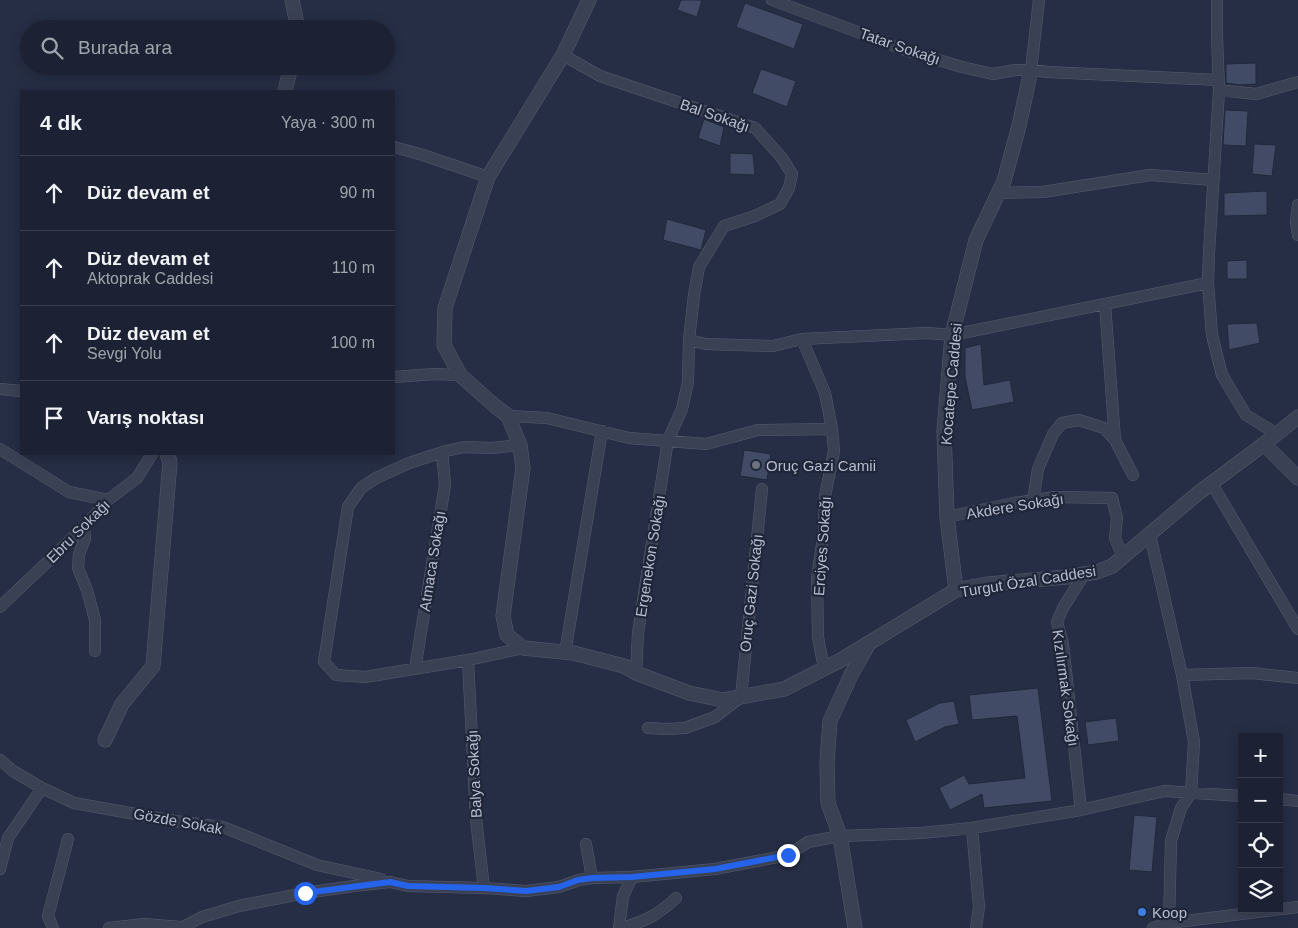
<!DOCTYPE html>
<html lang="tr">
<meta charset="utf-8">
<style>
body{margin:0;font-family:Arial,sans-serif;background:#252a3c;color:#f1f3f6}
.controls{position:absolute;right:15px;bottom:15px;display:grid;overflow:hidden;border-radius:0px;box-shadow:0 2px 12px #0003}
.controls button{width:45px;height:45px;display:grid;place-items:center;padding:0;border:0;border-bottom:1px solid #3a3f4f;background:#1c2234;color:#f1f3f6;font:25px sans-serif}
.stop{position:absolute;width:15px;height:15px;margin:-11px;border:4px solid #2563eb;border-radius:50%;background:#fff}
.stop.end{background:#2563eb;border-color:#fff;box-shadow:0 1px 5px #0008}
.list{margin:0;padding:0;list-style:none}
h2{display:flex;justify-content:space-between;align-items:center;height:65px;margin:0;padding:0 20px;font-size:21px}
h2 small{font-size:16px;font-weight:400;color:#a0a4ac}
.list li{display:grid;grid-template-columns:32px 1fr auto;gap:15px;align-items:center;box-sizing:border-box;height:75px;padding:0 20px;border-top:1px solid #3a3f4f}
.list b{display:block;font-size:19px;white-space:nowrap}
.list p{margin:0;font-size:16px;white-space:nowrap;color:#a0a4ac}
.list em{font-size:16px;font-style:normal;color:#a0a4ac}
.icon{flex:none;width:28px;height:28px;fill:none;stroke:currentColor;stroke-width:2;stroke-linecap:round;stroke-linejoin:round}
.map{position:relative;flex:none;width:1298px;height:928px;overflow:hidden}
.search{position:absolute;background:#1c2234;box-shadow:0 2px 12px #0003;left:20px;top:20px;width:375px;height:55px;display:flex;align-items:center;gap:12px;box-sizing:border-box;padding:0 18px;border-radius:28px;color:#a0a4ac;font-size:19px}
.panel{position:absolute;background:#1c2234;box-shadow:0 2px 12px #0003;left:20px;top:90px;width:375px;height:365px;border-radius:0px}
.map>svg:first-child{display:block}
.building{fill:#424b66;stroke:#21283c}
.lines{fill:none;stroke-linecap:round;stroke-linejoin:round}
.minor-casing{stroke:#565c6f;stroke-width:12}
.tertiary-casing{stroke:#565c6f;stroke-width:15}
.minor{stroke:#3b4155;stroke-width:11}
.tertiary{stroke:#3b4155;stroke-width:14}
.route{stroke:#2563eb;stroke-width:6}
.worship-dot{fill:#6b7280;stroke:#1f263a;stroke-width:2}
.shop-dot{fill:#3f7fe0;stroke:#1f263a;stroke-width:2}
.labels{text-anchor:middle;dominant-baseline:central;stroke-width:4.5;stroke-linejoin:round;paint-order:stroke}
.street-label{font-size:15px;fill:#b8bdce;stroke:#1f263a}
.poi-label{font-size:15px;fill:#b8bdce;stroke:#1f263a;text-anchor:start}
</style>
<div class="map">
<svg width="1298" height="928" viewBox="0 0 1298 928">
<rect width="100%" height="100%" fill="#262e45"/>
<!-- building -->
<path class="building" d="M 681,0 L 702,0 L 697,17 L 677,10 Z
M 745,3 L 803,24 L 794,49 L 736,27 Z
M 1256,63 L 1256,84 L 1240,85 L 1226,83 L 1226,64 Z
M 761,69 L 796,81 L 787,107 L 752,93 Z
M 1225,110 L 1248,111 L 1246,146 L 1223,145 Z
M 704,119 L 724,127 L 720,146 L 698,138 Z
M 1254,144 L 1276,145 L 1272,176 L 1252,174 Z
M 730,153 L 753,154 L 755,175 L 730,174 Z
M 1267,191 L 1267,215 L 1224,216 L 1224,193 Z
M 667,219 L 706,230 L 701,250 L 663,240 Z
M 1247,260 L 1247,279 L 1227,279 L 1227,261 Z
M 1257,323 L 1260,343 L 1229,350 L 1227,324 Z
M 981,344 L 984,385 L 1010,380 L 1014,402 L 972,410 L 965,377 L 965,348 Z
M 744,450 L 771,454 L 767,480 L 740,476 Z
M 1038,688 L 1052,801 L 984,808 L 982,794 L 950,810 L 939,788 L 964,775 L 969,784 L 1025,778 L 1017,716 L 972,720 L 969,695 Z
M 954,701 L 959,724 L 945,727 L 915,742 L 906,720 L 940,703 Z
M 1116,718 L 1119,741 L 1088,745 L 1085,722 Z
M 1134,815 L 1157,817 L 1152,872 L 1129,870 Z"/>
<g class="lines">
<defs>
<path id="minor" d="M 772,0 L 908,51 L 962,67 L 993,74 L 1015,70 L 1031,70 L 1048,72 L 1218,80
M 1217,0 L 1217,36 L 1219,90 L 1209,253 L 1208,283 L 1212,335 L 1222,375 L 1246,415 L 1277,434
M 563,55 L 600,76 L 755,128 L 782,158 L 792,174 L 789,188 L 780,204 L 755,216 L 724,226 L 699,267 L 694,295 L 689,340
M 1031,70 L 1039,0
M 1219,90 L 1256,94 L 1298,82
M 394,147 L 423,155 L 488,177
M 998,193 L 1043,192 L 1150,175 L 1213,180
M 1298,205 L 1296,222 L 1298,235
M 1105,304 L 1115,440
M 802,339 L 825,393 L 832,429 L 834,451 L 825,496 L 824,531 L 817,578 L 818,637 L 824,669
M 394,377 L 434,374 L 460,375
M 0,389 L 21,391
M 508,416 L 547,418 L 629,438 L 706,444 L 758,430 L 832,429
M 520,445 L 492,448 L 464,447 L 446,451 L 409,463 L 376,478 L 361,488 L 348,507 L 324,662 L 336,675 L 365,677 L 468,660 L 523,648
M 0,449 L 69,492 L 108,500
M 1212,484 L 1298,629
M 1033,500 L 1038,469 L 1053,434 L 1062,423 L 1079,420 L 1104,428 L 1115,440 L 1133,475
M 947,517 L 1014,503 L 1055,497 L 1112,498 L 1117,518 L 1115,538 L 1123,557
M 84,527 L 85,539 L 79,554 L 78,568 L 87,590 L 95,620 L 95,651
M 1150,535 L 1182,675 L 1194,742 L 1191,793 L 1181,808 L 1171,841 L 1169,923
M 0,607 L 84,527 L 108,500 L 137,478 L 152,454
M 565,653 L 602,431
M 468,660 L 476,819 L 484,888
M 415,669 L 445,485 L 442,452
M 636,673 L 638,633 L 668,440 L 682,409 L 688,382 L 689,340 L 706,344 L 773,346 L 802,339 L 927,333 L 952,335 L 1208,283
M 1182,675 L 1252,673 L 1298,678
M 648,728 L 667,729 L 685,728 L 715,717 L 741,697 L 762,489
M 0,760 L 13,771 L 42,788 L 74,803 L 175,821 L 223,827 L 317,865 L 381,879
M 1279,799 L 1298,801
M 1081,810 L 1063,644 L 1057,622 L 1063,608 L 1084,574
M 972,828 L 979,907 L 976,928
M 586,844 L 592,878
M 0,869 L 8,838 L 42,788
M 53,928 L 48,916 L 68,839
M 109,928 L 144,924 L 181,927
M 181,928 L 202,917 L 239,906 L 305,893 L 354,886 L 390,882 L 408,886 L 484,888 L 526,891 L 559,887 L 579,880 L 592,878 L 632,877 L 715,869 L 788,855 L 808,842 L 840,836 L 921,833 L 972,828 L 1081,810 L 1164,791 L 1242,796
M 619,928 L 623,896 L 632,877
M 623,928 C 647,920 658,915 676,898
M 1153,928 L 1169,923 L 1298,907"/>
<path id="tertiary" d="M 292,0 L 298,29
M 589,0 L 563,55 L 488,177 L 445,308 L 444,345 L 460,375 L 495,406 L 508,416 L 520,445 L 523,468 L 503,616 L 507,635 L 523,648 L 573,653 L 624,666 L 636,673 L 689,693 L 723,700 L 784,689 L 841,660 L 956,590 L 989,584 L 1067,577 L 1097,572 L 1112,566 L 1197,494 L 1264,444 L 1298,417
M 285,91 L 291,66
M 1264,444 L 1298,478
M 956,590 L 947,517 L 944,431 L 952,335 L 976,240 L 1004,181 L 1019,126 L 1031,70
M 105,740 L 122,704 L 153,666 L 170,462 L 167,454
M 855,928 L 840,836 L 828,803 L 827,762 L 830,721 L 851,675 L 868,645"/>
</defs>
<!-- minor casing -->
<use href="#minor" class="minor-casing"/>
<!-- tertiary casing -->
<use href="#tertiary" class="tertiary-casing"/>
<!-- minor -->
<use href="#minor" class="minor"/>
<!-- tertiary -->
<use href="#tertiary" class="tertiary"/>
</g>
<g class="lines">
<!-- route -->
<path class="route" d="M 305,893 L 390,882 L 408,886 L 484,888 L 526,891 L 559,887 L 578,880 L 592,878 L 632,877 L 715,869 L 788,855"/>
</g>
<!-- markers -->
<circle class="worship-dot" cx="756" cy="465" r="5"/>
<circle class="shop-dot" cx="1142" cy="912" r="5"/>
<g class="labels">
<!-- street labels -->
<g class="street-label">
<text transform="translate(900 46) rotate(19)">Tatar Sokağı</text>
<text transform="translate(715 115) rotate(19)">Bal Sokağı</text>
<text transform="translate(951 384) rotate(-85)">Kocatepe Caddesi</text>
<text transform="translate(1015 506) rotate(-9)">Akdere Sokağı</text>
<text transform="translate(78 531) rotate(-45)">Ebru Sokağı</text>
<text transform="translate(822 546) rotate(-86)">Erciyes Sokağı</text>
<text transform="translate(650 556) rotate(-81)">Ergenekon Sokağı</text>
<text transform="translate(432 561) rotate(-81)">Atmaca Sokağı</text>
<text transform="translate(1028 581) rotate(-9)">Turgut Özal Caddesi</text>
<text transform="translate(751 593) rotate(-84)">Oruç Gazi Sokağı</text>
<text transform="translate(1066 688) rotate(82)">Kızılırmak Sokağı</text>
<text transform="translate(474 774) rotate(-93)">Balya Sokağı</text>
<text transform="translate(178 821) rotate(10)">Gözde Sokak</text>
</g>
<!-- poi labels -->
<g class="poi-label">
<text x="766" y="465">Oruç Gazi Camii</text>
<text x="1152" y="912">Koop</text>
</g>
</g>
</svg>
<div class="controls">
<button>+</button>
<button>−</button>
<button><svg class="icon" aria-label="locate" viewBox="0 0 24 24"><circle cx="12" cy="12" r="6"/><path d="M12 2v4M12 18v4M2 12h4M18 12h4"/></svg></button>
<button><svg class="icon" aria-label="layers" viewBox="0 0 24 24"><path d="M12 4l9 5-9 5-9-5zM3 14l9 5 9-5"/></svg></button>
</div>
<div class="stop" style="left:305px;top:893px"></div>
<div class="stop end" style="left:788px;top:855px"></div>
<div class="search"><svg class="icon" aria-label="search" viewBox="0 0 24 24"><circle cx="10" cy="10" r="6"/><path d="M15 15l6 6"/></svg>Burada ara</div>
<section class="panel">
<h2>4 dk<small>Yaya · 300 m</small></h2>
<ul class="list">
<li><svg class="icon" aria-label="ahead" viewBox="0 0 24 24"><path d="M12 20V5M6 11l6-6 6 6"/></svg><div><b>Düz devam et</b></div><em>90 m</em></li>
<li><svg class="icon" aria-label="ahead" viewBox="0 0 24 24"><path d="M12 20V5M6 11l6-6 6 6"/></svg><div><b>Düz devam et</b><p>Aktoprak Caddesi</p></div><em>110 m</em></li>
<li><svg class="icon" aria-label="ahead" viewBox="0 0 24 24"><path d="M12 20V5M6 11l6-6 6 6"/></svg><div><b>Düz devam et</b><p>Sevgi Yolu</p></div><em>100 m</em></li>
<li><svg class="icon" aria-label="arrive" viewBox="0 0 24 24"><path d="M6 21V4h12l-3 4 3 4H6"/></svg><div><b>Varış noktası</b></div></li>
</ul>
</section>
</div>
